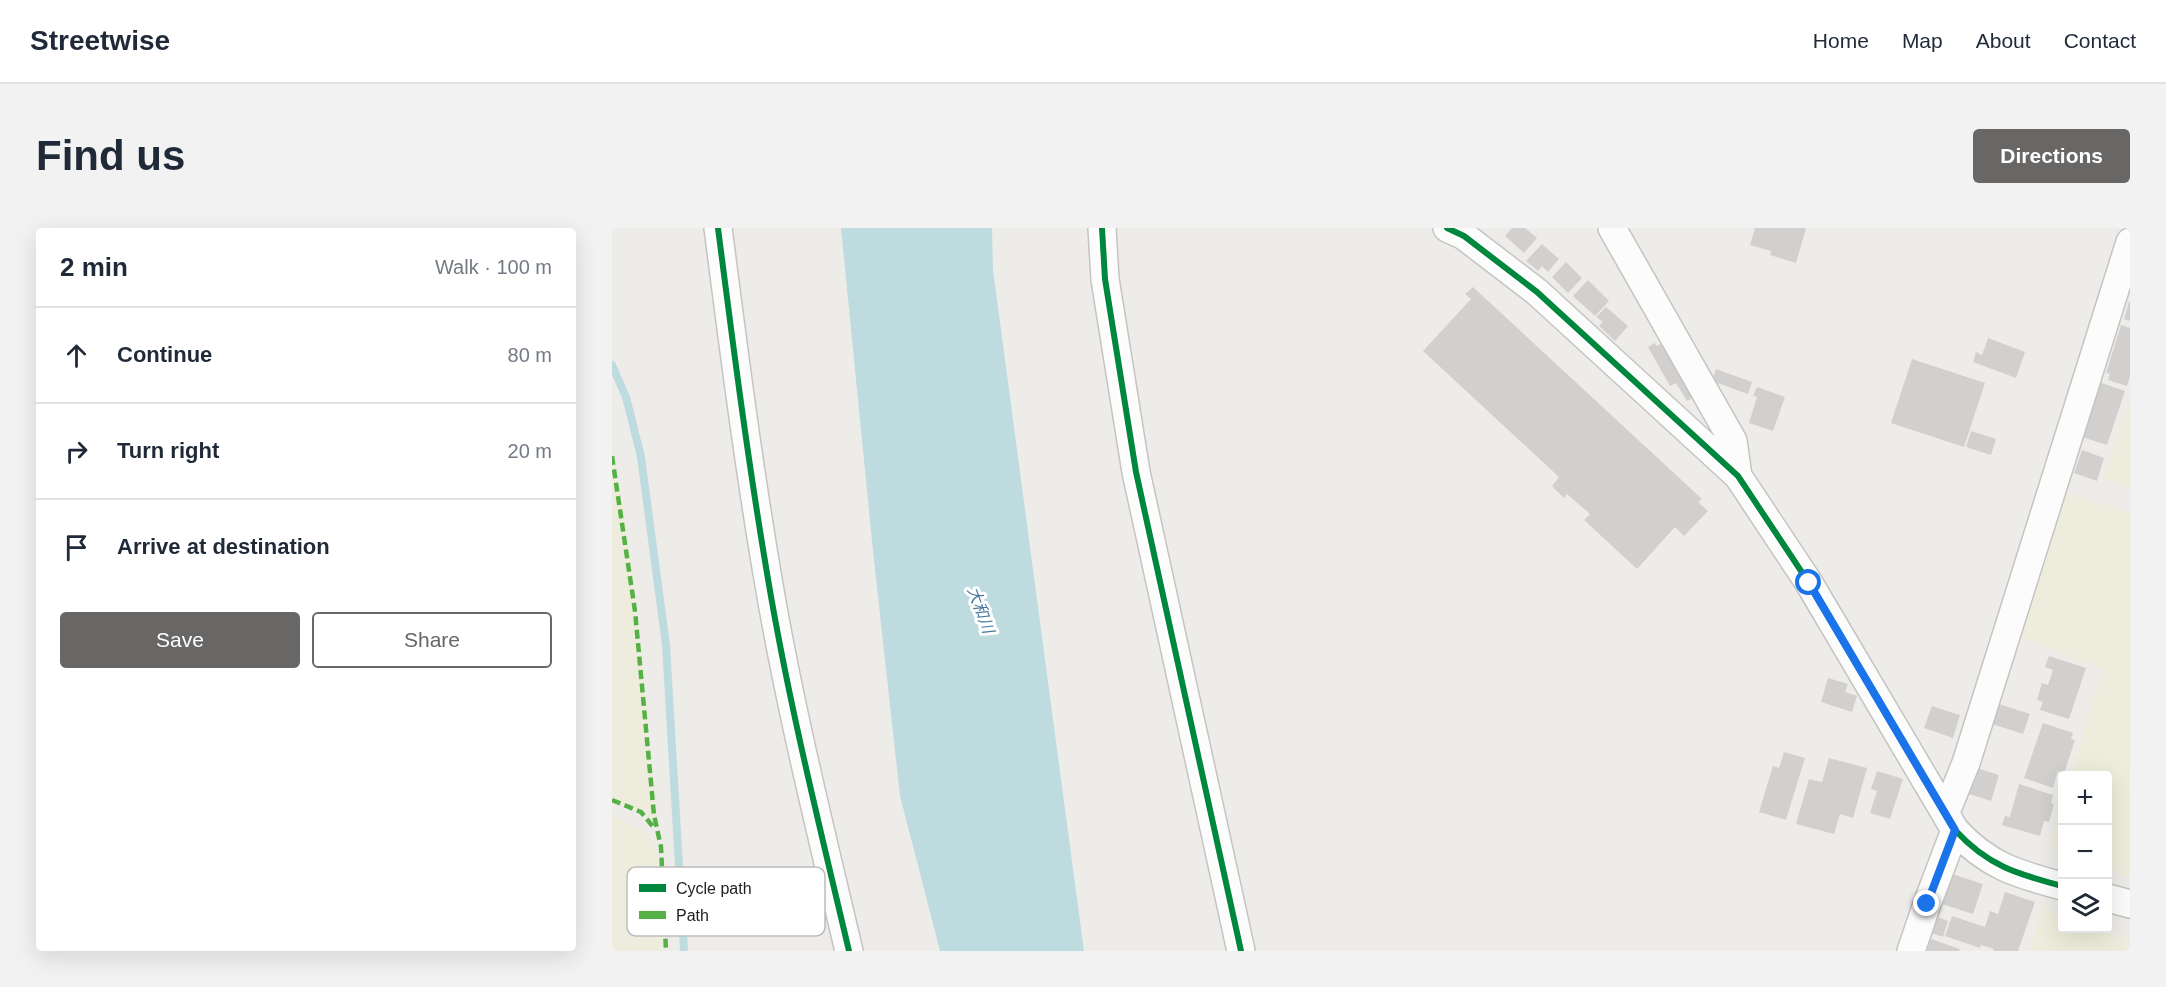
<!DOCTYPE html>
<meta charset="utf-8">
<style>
body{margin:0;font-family:Helvetica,"Noto Sans JP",sans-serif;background:#f2f2f3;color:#1f2937}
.controls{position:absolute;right:18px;bottom:18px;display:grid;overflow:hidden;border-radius:6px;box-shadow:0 6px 24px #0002}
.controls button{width:54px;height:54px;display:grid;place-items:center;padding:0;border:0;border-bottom:2px solid #e0e1e3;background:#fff;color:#1f2937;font:30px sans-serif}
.stop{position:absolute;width:18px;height:18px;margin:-14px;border:4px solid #1a73e8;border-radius:50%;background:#fff}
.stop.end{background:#1a73e8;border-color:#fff;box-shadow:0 2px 6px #0008}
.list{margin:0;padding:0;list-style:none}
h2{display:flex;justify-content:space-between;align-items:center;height:78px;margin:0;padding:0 24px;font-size:26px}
h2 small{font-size:20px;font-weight:400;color:#747a83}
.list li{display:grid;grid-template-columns:39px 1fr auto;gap:18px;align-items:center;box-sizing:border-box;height:96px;padding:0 24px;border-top:2px solid #e0e1e3}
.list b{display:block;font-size:22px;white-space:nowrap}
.list em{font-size:20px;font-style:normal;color:#747a83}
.actions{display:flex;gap:12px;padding:18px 24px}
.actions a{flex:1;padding:14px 0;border:2px solid #686766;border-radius:6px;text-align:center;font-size:21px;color:#686766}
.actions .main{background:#686766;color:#fff}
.icon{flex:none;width:33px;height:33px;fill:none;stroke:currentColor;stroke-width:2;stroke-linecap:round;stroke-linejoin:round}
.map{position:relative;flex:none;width:1518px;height:723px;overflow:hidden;border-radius:6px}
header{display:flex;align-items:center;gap:36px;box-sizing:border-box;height:84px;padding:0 30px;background:#fff;border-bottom:2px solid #e0e1e3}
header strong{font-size:28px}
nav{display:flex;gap:33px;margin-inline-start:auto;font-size:21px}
.intro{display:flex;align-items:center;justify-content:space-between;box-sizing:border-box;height:144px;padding:0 36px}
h1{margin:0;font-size:42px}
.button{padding:15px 27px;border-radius:6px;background:#686766;color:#fff;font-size:21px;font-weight:700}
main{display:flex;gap:36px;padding:0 36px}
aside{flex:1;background:#fff;border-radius:6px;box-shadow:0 6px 24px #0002}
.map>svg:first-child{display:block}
.farmland{fill:#eeeddd}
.water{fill:#bedbe0}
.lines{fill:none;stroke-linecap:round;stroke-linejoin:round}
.stream{stroke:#bedbe0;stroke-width:8}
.building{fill:#d2d0ce}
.minor-casing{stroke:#c5c4c3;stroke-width:30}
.minor{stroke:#fcfcfc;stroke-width:27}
.quiet{stroke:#55b145;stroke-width:4.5;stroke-dasharray:9 4.5;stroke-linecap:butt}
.cycleway-casing{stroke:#fff;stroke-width:10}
.cycleway{stroke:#00873e;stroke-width:6}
.route{stroke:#1a73e8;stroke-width:8}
.labels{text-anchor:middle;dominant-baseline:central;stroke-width:6;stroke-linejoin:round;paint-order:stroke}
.water-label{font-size:16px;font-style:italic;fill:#49799d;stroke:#fff}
.key{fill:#fff;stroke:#bcbcbc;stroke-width:1.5}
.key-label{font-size:16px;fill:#202020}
</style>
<header>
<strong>Streetwise</strong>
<nav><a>Home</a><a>Map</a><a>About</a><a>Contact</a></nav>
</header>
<div class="intro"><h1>Find us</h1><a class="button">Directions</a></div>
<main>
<aside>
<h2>2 min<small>Walk · 100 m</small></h2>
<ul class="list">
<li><svg class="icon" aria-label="ahead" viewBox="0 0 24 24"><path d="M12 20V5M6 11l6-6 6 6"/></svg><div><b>Continue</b></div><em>80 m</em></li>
<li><svg class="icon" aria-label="right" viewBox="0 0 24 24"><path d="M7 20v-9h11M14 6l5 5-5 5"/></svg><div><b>Turn right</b></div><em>20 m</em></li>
<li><svg class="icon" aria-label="arrive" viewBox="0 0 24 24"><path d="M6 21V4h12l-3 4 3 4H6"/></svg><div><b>Arrive at destination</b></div></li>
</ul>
<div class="actions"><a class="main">Save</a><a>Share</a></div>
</aside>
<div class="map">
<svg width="1518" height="723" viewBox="0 0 1518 723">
<rect width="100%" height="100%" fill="#eeece9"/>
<!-- farmland -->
<path class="farmland" d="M 1518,169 L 1518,260 L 1491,252 Z
M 0,228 L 9,264 L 23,360 L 45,588 L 39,594 L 34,586 L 0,573 Z
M 1448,263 L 1518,284 L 1518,650 L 1496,641 L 1496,548 L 1459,547 L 1491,441 L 1401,407 Z
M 1450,575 L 1450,622 L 1438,617 Z
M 0,588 L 31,602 L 45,621 L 51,723 L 0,723 Z
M 1431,680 L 1450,687 L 1450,700 L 1488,701 L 1518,711 L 1518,723 L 1417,723 Z"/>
<!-- water -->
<path class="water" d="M 229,0 L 380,0 L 381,42 L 472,723 L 328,723 L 288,568 L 261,323 Z"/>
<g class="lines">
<!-- stream -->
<path class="stream" d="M 0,137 L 14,169 L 29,229 L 54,417 L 72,723"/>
</g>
<!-- building -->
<path class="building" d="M 900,0 L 913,0 L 925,10 L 912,25 L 893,8 Z
M 1143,0 L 1194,0 L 1184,35 L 1158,27 L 1159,23 L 1138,17 Z
M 930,16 L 947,31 L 936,44 L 930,38 L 926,43 L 914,33 Z
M 954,34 L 970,50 L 956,65 L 940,49 Z
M 976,52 L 997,73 L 983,88 L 961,68 Z
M 861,59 L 1090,271 L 1086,274 L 1096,283 L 1072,308 L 1063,299 L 1025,341 L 972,292 L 978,286 L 955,266 L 952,270 L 940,258 L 947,249 L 811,123 L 859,71 L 853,66 Z
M 1517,74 L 1518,74 L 1518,93 L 1512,91 Z
M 994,79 L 1016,98 L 1003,113 L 987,98 L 991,94 L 984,89 Z
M 1509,97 L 1518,100 L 1518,148 L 1515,158 L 1496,152 L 1498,146 L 1494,145 Z
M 1376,110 L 1413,124 L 1404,150 L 1361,134 L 1364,124 L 1370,127 Z
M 1053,113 L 1084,168 L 1075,173 L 1064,155 L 1058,158 L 1036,119 L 1043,115 L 1045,118 Z
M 1300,131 L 1373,155 L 1352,219 L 1279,195 Z
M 1104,141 L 1140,154 L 1136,166 L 1100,153 Z
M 1484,153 L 1513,163 L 1495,217 L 1470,209 Z
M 1145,159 L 1173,169 L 1161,203 L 1137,195 L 1145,169 L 1141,168 Z
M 1359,203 L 1384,211 L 1379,227 L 1354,219 Z
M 1470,222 L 1492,230 L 1485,253 L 1462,245 Z
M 1437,428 L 1474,440 L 1457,491 L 1428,482 L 1431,474 L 1425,472 L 1430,455 L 1436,457 L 1441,442 L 1433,439 Z
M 1216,450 L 1236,456 L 1233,464 L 1245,468 L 1240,484 L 1209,474 Z
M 1384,475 L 1418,486 L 1411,506 L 1377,495 Z
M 1320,478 L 1348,487 L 1341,510 L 1312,500 Z
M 1431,495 L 1461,505 L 1459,511 L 1463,512 L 1452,545 L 1446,543 L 1441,560 L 1412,550 Z
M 1172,524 L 1193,530 L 1174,592 L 1147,584 L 1161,538 L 1167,540 Z
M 1217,530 L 1255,540 L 1241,590 L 1228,586 L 1222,606 L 1184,596 L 1197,551 L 1210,554 Z
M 1365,540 L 1387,547 L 1379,573 L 1357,566 Z
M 1265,543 L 1291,551 L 1278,591 L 1258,585 L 1265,563 L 1259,561 Z
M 1407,556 L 1441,567 L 1439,575 L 1442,576 L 1437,594 L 1432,593 L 1428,608 L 1390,597 L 1393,588 L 1398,589 Z
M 1340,646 L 1371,656 L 1361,686 L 1330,676 Z
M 1393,664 L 1423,674 L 1406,723 L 1381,723 L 1382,721 L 1369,717 L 1368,720 L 1333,708 L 1340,688 L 1373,699 L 1378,683 L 1386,686 Z
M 1320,687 L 1336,693 L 1331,709 L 1314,703 Z
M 1319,711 L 1348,721 L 1347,723 L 1315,723 Z"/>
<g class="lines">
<defs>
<path id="minor" d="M 106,0 C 121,117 136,234 156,351 C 177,476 208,600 237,723
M 490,0 L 493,51 L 524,244 L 629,723
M 835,0 L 852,8 L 925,64 L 1126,248 L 1197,355 L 1343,602 C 1376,638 1405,646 1450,658
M 1000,0 L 1121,213 L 1126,248
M 1334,584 L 1354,535 L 1518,14
M 1496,670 L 1518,676
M 1299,723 L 1315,676 L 1343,602"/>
</defs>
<!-- minor casing -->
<use href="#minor" class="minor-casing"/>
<!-- minor -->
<use href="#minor" class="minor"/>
<!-- quiet -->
<path class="quiet" d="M 0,228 L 23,383 L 42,587 L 49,619 L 54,723
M 0,572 L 29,584 L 43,601"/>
<defs>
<path id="cycleway" d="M 106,0 C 121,117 136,234 156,351 C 177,476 208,600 237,723
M 490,0 L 493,51 L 524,244 L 629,723
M 835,0 L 852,8 L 925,64 L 1126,248 L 1197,355 L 1343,602 C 1376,638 1405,646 1450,658"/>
</defs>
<!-- cycleway casing -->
<use href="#cycleway" class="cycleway-casing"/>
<!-- cycleway -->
<use href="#cycleway" class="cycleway"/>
</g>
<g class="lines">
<!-- route -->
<path class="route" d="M 1197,355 L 1343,602 L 1315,676"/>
</g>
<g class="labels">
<!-- water labels -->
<g class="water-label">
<text transform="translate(369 382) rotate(70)">大和川</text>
</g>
</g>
<!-- legend -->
<rect x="15" y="639" width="198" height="69" rx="9" class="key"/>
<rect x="27" y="656" width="27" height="8" fill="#00873e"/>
<rect x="27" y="683" width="27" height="8" fill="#55b145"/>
<g class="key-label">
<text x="64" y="666">Cycle path</text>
<text x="64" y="693">Path</text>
</g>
</svg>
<div class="controls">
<button>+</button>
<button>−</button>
<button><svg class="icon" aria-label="layers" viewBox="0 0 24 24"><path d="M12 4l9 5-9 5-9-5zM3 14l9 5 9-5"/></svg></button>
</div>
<div class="stop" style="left:1197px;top:355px"></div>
<div class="stop end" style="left:1315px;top:676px"></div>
</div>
</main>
